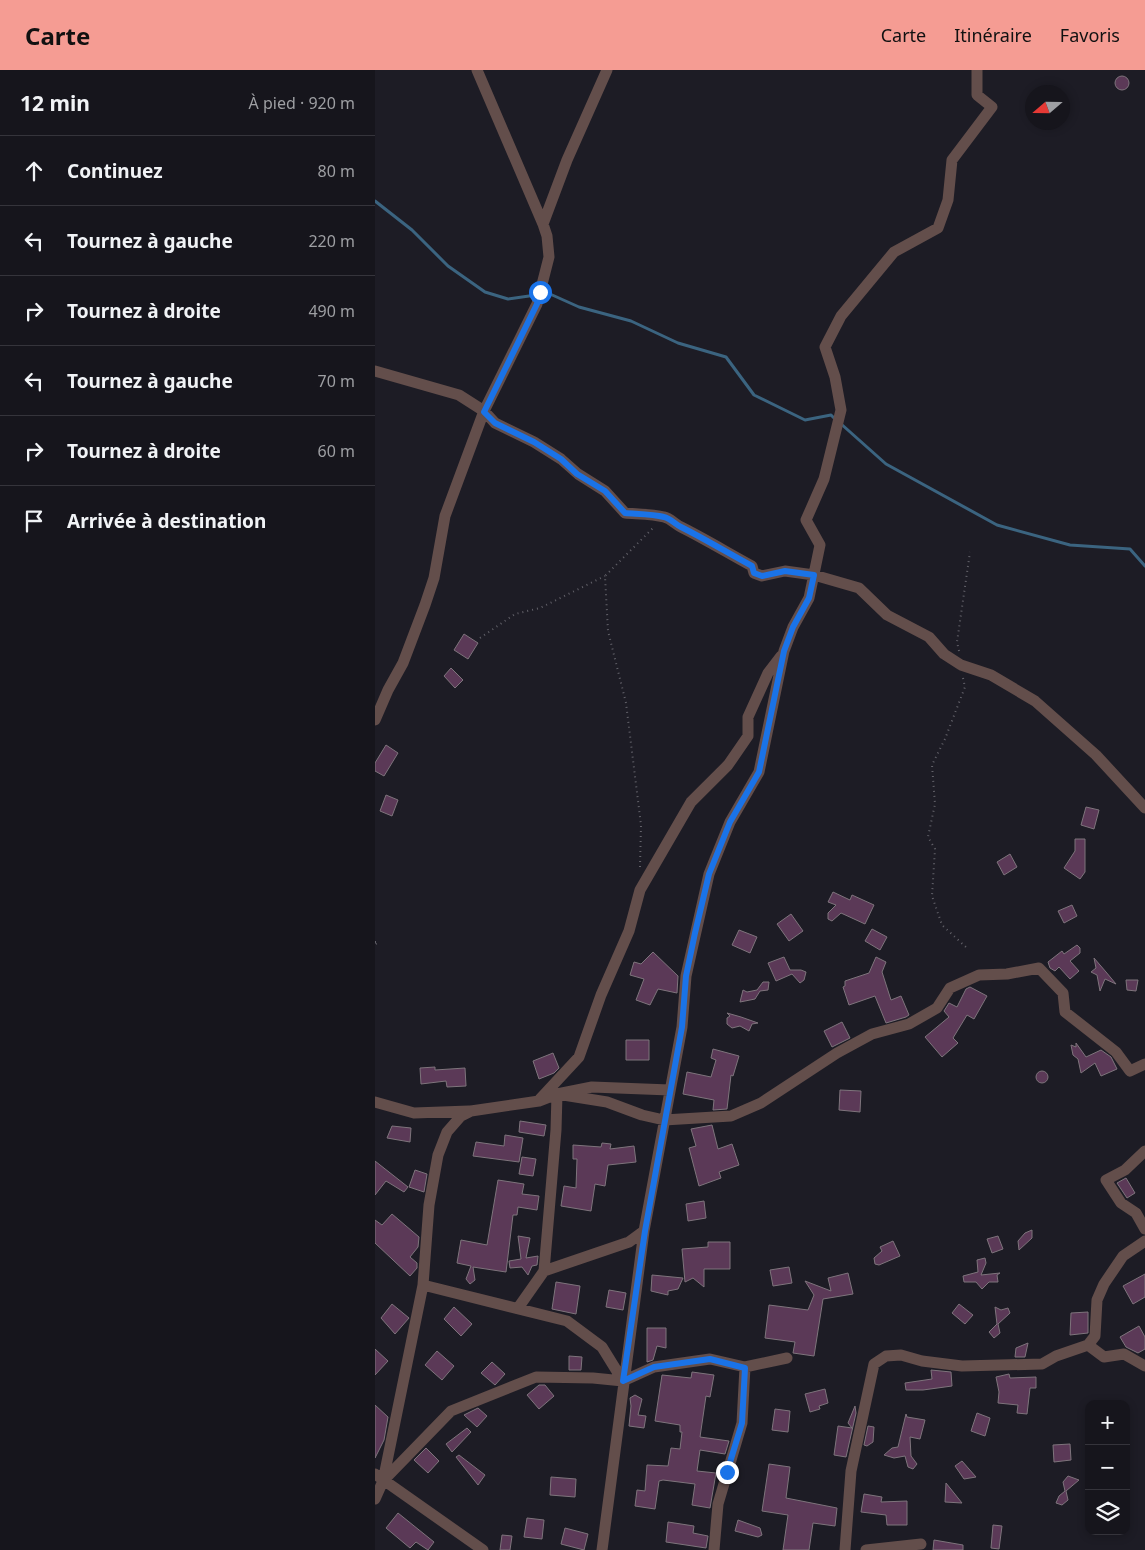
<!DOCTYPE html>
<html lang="fr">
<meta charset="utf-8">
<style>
body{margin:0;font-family:"Noto Sans",sans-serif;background:#232229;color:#f1f3f6}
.controls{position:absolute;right:15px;bottom:15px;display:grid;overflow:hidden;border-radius:10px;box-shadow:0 2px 8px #0003}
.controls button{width:45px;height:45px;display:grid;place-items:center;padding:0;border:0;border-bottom:1px solid #35343b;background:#16151c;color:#f1f3f6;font:25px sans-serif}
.compass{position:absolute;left:650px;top:15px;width:45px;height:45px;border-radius:50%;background:#16151c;box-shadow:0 2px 8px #0003;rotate:250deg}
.stop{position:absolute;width:15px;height:15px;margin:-11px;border:4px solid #1a73e8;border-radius:50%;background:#fff}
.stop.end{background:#1a73e8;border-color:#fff;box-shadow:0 1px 5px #0008}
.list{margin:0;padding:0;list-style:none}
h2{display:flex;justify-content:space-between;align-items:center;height:65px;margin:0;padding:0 20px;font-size:21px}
h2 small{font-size:16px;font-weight:400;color:#9e9fa3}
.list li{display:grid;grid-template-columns:32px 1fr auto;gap:15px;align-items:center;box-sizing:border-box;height:70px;padding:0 20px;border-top:1px solid #35343b}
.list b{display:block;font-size:19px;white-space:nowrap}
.list em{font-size:16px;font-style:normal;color:#9e9fa3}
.icon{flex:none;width:28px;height:28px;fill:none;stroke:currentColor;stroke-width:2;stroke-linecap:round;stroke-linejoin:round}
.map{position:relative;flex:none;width:770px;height:1480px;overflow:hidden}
header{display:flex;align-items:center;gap:30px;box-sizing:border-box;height:70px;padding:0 25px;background:#f59c93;color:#111}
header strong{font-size:24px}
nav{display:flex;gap:28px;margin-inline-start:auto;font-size:18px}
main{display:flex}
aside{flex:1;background:#16151c}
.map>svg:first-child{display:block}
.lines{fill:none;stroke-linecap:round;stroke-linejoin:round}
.stream{stroke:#3b6480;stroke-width:3}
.building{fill:#5b3957;stroke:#7e747c}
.path{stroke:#63626a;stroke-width:2;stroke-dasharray:1 4;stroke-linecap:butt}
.minor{stroke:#634e4b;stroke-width:11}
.route{stroke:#1a73e8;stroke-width:6}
</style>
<header>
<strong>Carte</strong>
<nav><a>Carte</a><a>Itinéraire</a><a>Favoris</a></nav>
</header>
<main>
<aside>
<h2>12 min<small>À pied · 920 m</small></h2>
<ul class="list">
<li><svg class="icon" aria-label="ahead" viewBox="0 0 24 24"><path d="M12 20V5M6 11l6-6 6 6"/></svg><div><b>Continuez</b></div><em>80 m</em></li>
<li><svg class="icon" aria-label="left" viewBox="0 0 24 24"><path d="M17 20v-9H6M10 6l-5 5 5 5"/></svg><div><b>Tournez à gauche</b></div><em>220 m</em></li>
<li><svg class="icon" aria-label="right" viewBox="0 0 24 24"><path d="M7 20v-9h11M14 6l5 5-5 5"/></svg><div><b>Tournez à droite</b></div><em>490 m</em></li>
<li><svg class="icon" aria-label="left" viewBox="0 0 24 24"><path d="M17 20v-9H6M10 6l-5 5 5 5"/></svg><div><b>Tournez à gauche</b></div><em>70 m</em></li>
<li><svg class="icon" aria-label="right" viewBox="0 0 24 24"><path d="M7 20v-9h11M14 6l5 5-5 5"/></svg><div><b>Tournez à droite</b></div><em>60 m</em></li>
<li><svg class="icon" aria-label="arrive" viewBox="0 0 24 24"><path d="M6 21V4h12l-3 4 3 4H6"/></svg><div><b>Arrivée à destination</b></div></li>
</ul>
</aside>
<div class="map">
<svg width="770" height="1480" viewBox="0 0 770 1480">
<rect width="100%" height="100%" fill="#1d1c25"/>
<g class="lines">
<!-- stream -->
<path class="stream" d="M 0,131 L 37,160 L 73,196 L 110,222 L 133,229 L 161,225
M 167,225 L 175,224 L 204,237 L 256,251 L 303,273 L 351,287 L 379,325 L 430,350 L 456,345 L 460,349
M 465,353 L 511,394 L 622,455 L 695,475 L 755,479 L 770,496"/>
</g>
<!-- building -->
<path class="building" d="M740 13a7 7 0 1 1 14 0a7 7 0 1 1-14 0Z
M 89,564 L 103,573 L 93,589 L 79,580 Z
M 76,598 L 88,610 L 80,618 L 69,606 Z
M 11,675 L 23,683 L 9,706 L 0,701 L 0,693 Z
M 11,725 L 23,730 L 17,746 L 5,741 Z
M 711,737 L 724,740 L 719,759 L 706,755 Z
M 700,769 L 710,769 L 710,802 L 705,809 L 689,798 L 700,781 Z
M 635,784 L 642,797 L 629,805 L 622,792 Z
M 458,822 L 475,830 L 477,825 L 499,835 L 490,854 L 466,843 L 457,851 L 453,849 L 453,843 L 461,835 L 453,832 Z
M 697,835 L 702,846 L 689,853 L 683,841 Z
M 416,844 L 428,861 L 414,871 L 402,854 Z
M 497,859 L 512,867 L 505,880 L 490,871 Z
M 364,860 L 382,867 L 375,883 L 357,875 Z
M 702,875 L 705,878 L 705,883 L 695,891 L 704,901 L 695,909 L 684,897 L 680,901 L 675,898 L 673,892 L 687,881 L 689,884 Z
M 278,882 L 303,906 L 302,923 L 283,919 L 275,935 L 261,930 L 269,909 L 255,905 L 259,892 L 266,894 Z
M 409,887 L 415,900 L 426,900 L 431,902 L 429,910 L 425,913 L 417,904 L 401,911 L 393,893 Z
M 501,887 L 511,892 L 507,902 L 516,930 L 526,926 L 534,945 L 531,947 L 511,953 L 500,926 L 474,935 L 468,917 L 470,916 L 470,911 L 494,903 Z
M 719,888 L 731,902 L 741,914 L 730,909 L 725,921 L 722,905 L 716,902 L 721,898 Z
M 751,910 L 763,910 L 761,921 L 752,920 Z
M 388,912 L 394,912 L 393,920 L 385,921 L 380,929 L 365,932 L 368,920 L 372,922 L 382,920 Z
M 595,917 L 612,926 L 599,949 L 592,945 L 578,968 L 583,973 L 567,987 L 550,967 L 574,947 L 569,941 L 574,933 L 582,937 L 591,919 Z
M 352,943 L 366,947 L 383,953 L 377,954 L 374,961 L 365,956 L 357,958 L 352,954 L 352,948 L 355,946 Z
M 467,952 L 475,968 L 457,977 L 449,961 Z
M 251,970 L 274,970 L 274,990 L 251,990 Z
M 701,973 L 711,987 L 726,980 L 736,987 L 742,999 L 726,1006 L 720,993 L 706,1003 L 703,989 L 698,985 L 696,975 L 701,977 Z
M 338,979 L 364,986 L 358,1006 L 356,1005 L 352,1039 L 338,1040 L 339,1030 L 308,1024 L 312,1002 L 336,1007 L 341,990 L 336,988 Z
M 178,983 L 184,998 L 179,1003 L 164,1009 L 158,991 Z
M 60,997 L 60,1000 L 90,998 L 91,1016 L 72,1017 L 71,1011 L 46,1014 L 45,998 Z
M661 1007a6 6 0 1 1 12 0a6 6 0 1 1-12 0Z
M 465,1020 L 486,1021 L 485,1042 L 464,1040 Z
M 145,1051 L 171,1055 L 169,1066 L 144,1062 Z
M 337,1055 L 343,1079 L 357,1074 L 364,1095 L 344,1102 L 346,1108 L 324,1116 L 314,1078 L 321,1076 L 316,1059 Z
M 17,1056 L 36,1058 L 35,1072 L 12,1068 Z
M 130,1065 L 148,1068 L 144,1092 L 98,1086 L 101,1072 L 129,1076 Z
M 227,1073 L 236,1074 L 235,1079 L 259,1076 L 261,1092 L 233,1095 L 230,1116 L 220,1114 L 216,1141 L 186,1136 L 189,1116 L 201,1118 L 202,1089 L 198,1089 L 198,1075 L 226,1077 Z
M 147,1087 L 161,1089 L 158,1106 L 144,1104 Z
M 0,1091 L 33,1117 L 29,1122 L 11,1111 L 0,1125 Z
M 40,1100 L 52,1104 L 49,1122 L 34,1117 Z
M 751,1108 L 760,1123 L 752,1128 L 742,1113 Z
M 123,1110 L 149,1114 L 147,1124 L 164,1126 L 162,1140 L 143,1137 L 142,1145 L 138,1145 L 131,1202 L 98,1197 L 100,1210 L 95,1214 L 91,1209 L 96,1196 L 82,1193 L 86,1170 L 112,1175 Z
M 329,1131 L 331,1148 L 313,1151 L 311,1134 Z
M 17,1144 L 44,1167 L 43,1177 L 35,1187 L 42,1193 L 42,1198 L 35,1206 L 0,1173 L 0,1150 L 7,1155 Z
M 657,1160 L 657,1168 L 644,1180 L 643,1171 L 650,1163 Z
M 143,1166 L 155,1168 L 151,1188 L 163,1186 L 162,1195 L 157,1196 L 153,1205 L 147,1197 L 135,1198 L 134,1191 L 146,1189 Z
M 623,1166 L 628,1179 L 617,1183 L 612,1169 Z
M 518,1171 L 525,1186 L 504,1195 L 500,1194 L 499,1188 L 507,1181 L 505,1177 Z
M 333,1172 L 355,1172 L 355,1199 L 329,1199 L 329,1217 L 318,1208 L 310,1212 L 307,1179 L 333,1177 Z
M 610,1188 L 611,1193 L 606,1205 L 625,1203 L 622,1205 L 623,1212 L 614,1212 L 607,1219 L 601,1212 L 589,1212 L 588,1206 L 603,1202 L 602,1190 Z
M 414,1197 L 417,1213 L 398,1216 L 395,1200 Z
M 473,1203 L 478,1224 L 448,1229 L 439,1286 L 418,1283 L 420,1272 L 390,1268 L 394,1235 L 433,1240 L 439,1225 L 430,1211 L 456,1221 L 453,1208 Z
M 770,1204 L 770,1227 L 758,1234 L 748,1216 Z
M 277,1205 L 308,1208 L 303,1219 L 293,1221 L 293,1225 L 276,1221 Z
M 181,1212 L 205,1216 L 201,1244 L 177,1239 Z
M 234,1220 L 251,1223 L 248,1240 L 231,1237 Z
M 17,1234 L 34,1248 L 20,1264 L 6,1248 Z
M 584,1234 L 598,1245 L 590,1254 L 577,1243 Z
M 79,1237 L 97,1254 L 86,1266 L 69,1249 Z
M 620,1237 L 626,1240 L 633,1238 L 635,1243 L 623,1254 L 625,1263 L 619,1268 L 614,1262 L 622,1254 Z
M 713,1242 L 713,1263 L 695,1265 L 696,1243 Z
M 764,1256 L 770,1267 L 770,1279 L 763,1283 L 751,1277 L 745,1267 Z
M 272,1258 L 291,1258 L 291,1278 L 282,1276 L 278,1290 L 272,1292 Z
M 653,1273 L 650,1287 L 640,1287 L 641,1278 Z
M 0,1279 L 13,1291 L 0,1305 Z
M 62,1281 L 79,1296 L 67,1310 L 50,1295 Z
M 194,1286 L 207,1287 L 206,1300 L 194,1300 Z
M 117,1292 L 130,1304 L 120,1315 L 106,1303 Z
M 556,1300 L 576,1302 L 577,1316 L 548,1320 L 531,1320 L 530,1313 L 557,1309 Z
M 317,1302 L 339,1305 L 335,1327 L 331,1326 L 325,1367 L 354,1371 L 350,1384 L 325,1380 L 322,1401 L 341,1403 L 335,1438 L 317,1435 L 320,1414 L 288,1410 L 284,1411 L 280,1439 L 260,1436 L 262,1420 L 270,1421 L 272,1395 L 293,1396 L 296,1378 L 305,1379 L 307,1362 L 305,1362 L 305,1355 L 280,1351 L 287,1305 L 316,1308 Z
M 634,1304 L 635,1308 L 661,1307 L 661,1318 L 655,1318 L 652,1344 L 642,1343 L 643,1335 L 623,1333 L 624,1322 L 621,1307 Z
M 164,1315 L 170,1315 L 179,1326 L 164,1339 L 152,1325 Z
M 450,1319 L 453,1333 L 444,1336 L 445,1339 L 435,1342 L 430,1324 Z
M 260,1325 L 267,1329 L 263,1345 L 271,1346 L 269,1358 L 254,1356 L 256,1336 L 255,1328 Z
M 0,1335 L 13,1347 L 9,1370 L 0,1388 Z
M 480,1336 L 481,1343 L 471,1387 L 459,1385 L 463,1356 L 477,1358 L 473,1353 Z
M 103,1338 L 112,1346 L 102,1357 L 89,1345 Z
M 400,1339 L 415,1341 L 413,1362 L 397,1360 Z
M 602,1343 L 615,1348 L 610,1366 L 596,1361 Z
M 531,1344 L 532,1347 L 550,1350 L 545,1369 L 535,1367 L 536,1386 L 542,1394 L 538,1399 L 533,1397 L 530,1386 L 519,1388 L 509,1385 L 517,1378 L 523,1377 Z
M 493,1356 L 499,1357 L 498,1372 L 492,1376 L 489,1375 Z
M 92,1358 L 96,1362 L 77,1382 L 71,1374 Z
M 695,1374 L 696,1390 L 679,1392 L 678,1375 Z
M 51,1378 L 64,1391 L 53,1403 L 39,1390 Z
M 84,1385 L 110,1405 L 103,1415 L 81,1387 Z
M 587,1391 L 601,1407 L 589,1409 L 580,1396 Z
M 394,1394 L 415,1397 L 411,1428 L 462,1438 L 460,1456 L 438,1453 L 434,1480 L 408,1480 L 413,1445 L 387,1441 Z
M 693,1406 L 704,1410 L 691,1421 L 693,1430 L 687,1435 L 681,1433 L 684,1426 L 690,1421 L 688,1412 Z
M 176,1407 L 201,1409 L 200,1427 L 175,1425 Z
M 571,1413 L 587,1433 L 570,1432 Z
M 489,1424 L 507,1427 L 506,1432 L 532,1431 L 532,1455 L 512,1455 L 511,1445 L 486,1442 Z
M 23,1443 L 59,1472 L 53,1480 L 41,1472 L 35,1478 L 11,1458 Z
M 152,1448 L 169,1450 L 167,1469 L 149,1467 Z
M 363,1450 L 385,1458 L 387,1465 L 383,1467 L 360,1461 Z
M 293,1452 L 319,1456 L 318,1463 L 333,1466 L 331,1478 L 291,1472 Z
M 618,1455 L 627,1456 L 624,1479 L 616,1478 Z
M 190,1458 L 213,1464 L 209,1480 L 186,1474 Z
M 127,1465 L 137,1466 L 135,1480 L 125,1480 Z
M 559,1470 L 588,1475 L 588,1480 L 558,1480 Z"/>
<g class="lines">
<!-- path -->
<path class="path" d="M 105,568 L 140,544 L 165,538 L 230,506
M 584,581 L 582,572 L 595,482
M 588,608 L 590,617 L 570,669 L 557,695 L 560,734 L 553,767 L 560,779 L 557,826 L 567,855 L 593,879
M 265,797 L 266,755 L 251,633 L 233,561 L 230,506 L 280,456
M 0,872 L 3,872 L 0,875"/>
<!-- minor -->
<path class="minor" d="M 168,154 L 192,90 L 232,0
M 0,301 L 84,325 L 109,341 L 120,353 L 159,372 L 186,389 L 203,404 L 230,421 L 250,443 C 262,444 279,444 289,447 C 295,448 300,454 306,457 C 330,469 353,483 377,496 L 379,503 L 387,506 L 410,501 L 439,505 L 484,518 L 512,545 L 554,567 L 569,584 L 586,595 L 616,605 L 660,631 L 721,685 L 770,738
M 0,650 L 13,620 L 28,593 L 50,535 L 59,508 L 70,446 L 109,341 L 162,234 L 174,187 L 172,166 L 168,154 L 102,0
M 165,1029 L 204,987 L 226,925 L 254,861 L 265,820 L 316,732 L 353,695 L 373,666 L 373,647 L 393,603 L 406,586
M 0,1032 L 39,1043 L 94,1041
M 770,1081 L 750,1100 L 731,1110 L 746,1133 L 761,1143 L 770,1159
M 169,1201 L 254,1172 L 269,1161
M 48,1215 L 192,1251 L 227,1277 L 248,1311
M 143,1238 L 169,1201 L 181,1060 L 182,1024 L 217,1017 L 295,1020
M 713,1275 L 729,1287 L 749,1284 L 770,1296
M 0,1404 L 108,1480
M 8,1411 L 76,1341 L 161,1307 L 218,1308 L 248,1311 L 279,1297 L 335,1289 L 370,1297 L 412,1288
M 0,1429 L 8,1411 L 48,1215 L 54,1135 L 63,1085 L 72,1062 L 86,1046 L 96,1041 L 164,1031 L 182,1024 L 232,1032 L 267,1045 L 289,1050 L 356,1046 L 386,1033 L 462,983 L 497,964 L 534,954 L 562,938 L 575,918 L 604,905 L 632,904 L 664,898 L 688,923 L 690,942 L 741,982 L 755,1001 L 770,994
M 227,1480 L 269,1161 L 307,957 L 311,906 L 334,804 L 355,752 L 384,702 L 409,581 L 418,557 L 434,528 L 445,475 L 431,450 L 449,409 L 466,340 L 460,307 L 450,277 L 466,246 L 519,182 L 563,158 L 573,130 L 577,90 L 617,37 L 602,25 L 602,0
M 339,1480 L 343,1434 L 367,1353 L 370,1297
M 470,1480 L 476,1401 L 499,1294 L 511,1286 L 526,1285 L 547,1291 L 587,1296 L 667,1294 L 681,1286 L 713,1275 L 720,1266 L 722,1230 L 729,1214 L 748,1186 L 770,1171
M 491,1480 L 546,1474"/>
</g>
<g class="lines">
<!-- route -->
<path class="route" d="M 165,222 L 162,234 L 109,342 L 120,353 L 159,372 L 186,389 L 202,404 L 230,421 L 250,443 C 262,444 278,444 289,447 C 295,448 300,454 306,457 C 330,469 353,483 377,496 L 379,503 L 387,506 L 410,501 L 439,505 L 434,528 L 418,557 L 409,581 L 384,702 L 355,752 L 334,804 L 320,863 L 311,906 L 307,957 L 270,1161 L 248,1311 L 279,1297 L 335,1289 L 370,1298 L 367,1353 L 352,1402"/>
</g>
</svg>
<div class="controls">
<button>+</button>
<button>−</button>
<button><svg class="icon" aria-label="layers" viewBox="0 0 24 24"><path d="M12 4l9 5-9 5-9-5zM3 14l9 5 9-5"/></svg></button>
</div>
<svg class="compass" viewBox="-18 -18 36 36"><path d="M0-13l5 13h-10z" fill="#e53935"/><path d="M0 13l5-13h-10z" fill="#9e9fa3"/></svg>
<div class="stop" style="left:165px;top:222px"></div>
<div class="stop end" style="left:352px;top:1402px"></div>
</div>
</main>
